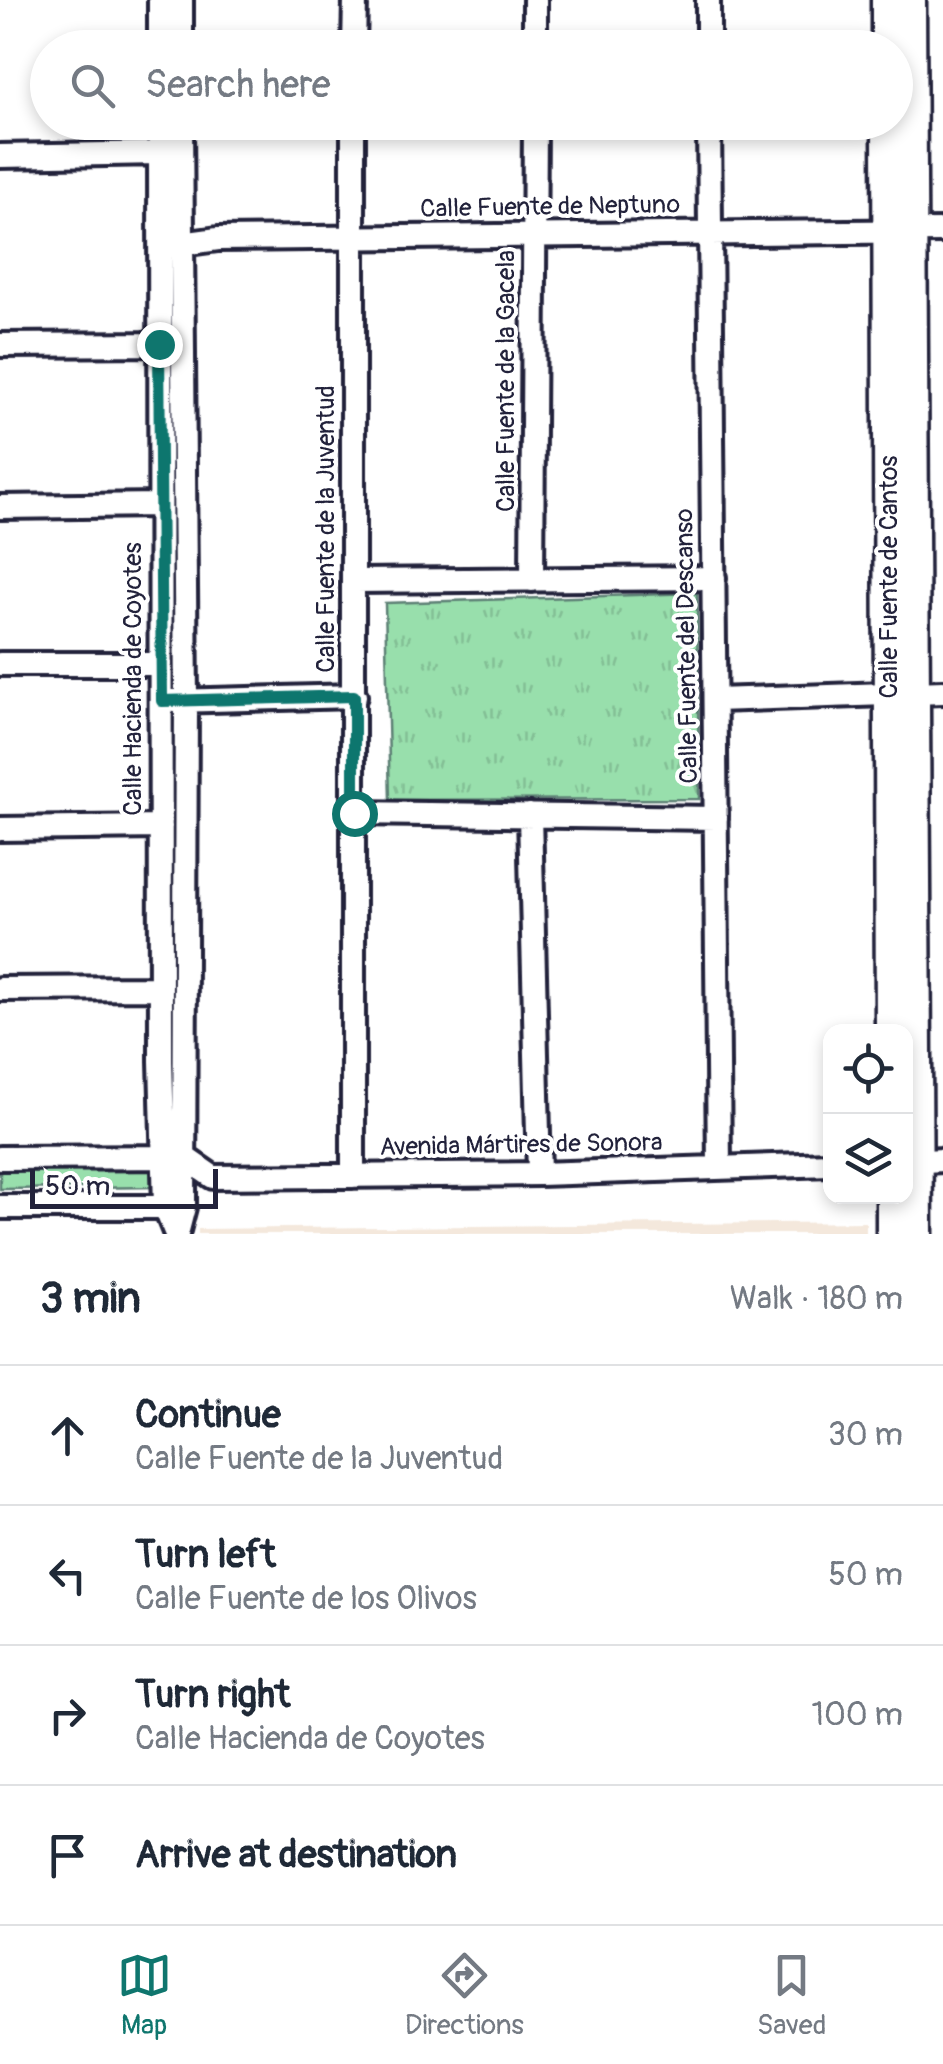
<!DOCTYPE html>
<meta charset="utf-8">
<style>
body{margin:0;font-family:Pangolin,sans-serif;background:#f6f6f7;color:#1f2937}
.controls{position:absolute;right:30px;bottom:30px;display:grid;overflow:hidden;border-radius:20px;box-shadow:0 5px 15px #0003}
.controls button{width:90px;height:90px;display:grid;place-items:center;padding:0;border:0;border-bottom:2px solid #e0e1e3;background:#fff;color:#1f2937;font:50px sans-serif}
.scale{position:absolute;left:30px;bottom:25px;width:188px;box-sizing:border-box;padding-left:10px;border:5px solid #22223b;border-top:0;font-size:28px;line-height:35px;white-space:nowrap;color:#22223b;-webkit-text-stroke:8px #fff;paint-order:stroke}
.stop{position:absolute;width:30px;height:30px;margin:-22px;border:8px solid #0f766e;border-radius:50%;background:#fff}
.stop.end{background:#0f766e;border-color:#fff;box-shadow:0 2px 10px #0008}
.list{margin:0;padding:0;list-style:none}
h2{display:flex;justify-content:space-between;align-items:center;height:130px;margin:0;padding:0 40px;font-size:42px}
h2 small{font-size:32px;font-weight:400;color:#747a83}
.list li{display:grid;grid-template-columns:65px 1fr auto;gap:30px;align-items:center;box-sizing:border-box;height:140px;padding:0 40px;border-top:2px solid #e0e1e3}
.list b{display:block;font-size:38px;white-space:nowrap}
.list p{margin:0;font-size:32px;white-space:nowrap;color:#747a83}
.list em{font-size:32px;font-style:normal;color:#747a83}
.icon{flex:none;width:55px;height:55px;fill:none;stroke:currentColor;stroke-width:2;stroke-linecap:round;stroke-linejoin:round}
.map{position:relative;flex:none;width:943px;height:1234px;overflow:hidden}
.search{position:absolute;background:#fff;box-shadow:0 5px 15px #0003;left:30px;right:30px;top:30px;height:110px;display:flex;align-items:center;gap:25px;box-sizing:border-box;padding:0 35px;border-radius:55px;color:#747a83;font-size:38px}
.sheet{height:690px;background:#fff}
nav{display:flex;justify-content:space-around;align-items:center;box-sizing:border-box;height:140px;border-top:2px solid #e0e1e3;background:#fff;font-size:28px;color:#747a83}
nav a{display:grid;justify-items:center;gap:5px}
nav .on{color:#0f766e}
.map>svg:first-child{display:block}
.built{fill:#f4e8dc}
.grass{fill:#98dfac;stroke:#5d8074;stroke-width:2.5}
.park{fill:url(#park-tufts);stroke:#5d8074;stroke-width:2.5}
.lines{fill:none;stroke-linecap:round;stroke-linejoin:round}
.minor-casing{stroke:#22223b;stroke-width:30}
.tertiary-casing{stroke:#22223b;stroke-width:35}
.minor{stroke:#fff;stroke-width:22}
.tertiary{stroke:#fff;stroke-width:28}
.route{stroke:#0f766e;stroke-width:12}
.labels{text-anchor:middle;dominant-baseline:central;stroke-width:8;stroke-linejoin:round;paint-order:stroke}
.street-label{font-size:25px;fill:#22223b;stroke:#fff}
</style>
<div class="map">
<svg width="943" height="1234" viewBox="0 0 943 1234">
<defs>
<pattern id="park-tufts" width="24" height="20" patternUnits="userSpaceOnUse" patternTransform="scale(2.5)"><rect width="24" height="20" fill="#98dfac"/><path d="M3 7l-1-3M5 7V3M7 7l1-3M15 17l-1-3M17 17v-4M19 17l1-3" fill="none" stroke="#83bf95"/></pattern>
</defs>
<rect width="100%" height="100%" fill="#fff"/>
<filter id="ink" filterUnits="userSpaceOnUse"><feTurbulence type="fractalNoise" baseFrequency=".01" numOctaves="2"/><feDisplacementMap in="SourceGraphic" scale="20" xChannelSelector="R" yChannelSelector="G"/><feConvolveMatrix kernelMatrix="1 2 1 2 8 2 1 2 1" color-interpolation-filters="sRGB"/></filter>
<g filter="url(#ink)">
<!-- built -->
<path class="built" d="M 866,1222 L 866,1234 L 198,1234 L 198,1229 Z"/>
<!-- grass -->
<path class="grass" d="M 156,1166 L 157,1187 L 0,1189 L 0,1168 Z"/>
<!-- park -->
<path class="park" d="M 697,593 L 699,799 L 390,800 L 385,603 Z"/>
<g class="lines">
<defs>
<path id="minor" d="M 181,0 L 181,48
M 708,0 L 708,48
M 160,48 L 160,0
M 354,48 L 355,0
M 535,48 L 535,0
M 160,122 L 161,1061 L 165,1207 L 176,1234
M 353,122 L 353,1176
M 709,122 L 719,1168
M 0,156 L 160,153
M 167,246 L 218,239 L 943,231
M 0,345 L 159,344
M 0,507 L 160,505
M 532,580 L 535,122
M 355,581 L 714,578
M 0,664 L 161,664
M 715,700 L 943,692
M 173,701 L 355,696
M 354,813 L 716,818
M 530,815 L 539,1174
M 0,829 L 161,827
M 0,989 L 160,988
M 0,1158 L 184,1157 L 213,1177 L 539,1174 L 830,1164
M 906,1162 L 943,1160
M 0,1207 L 177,1207
M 177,1234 L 184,1207 L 186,701 L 181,122"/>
<path id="tertiary" d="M 886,0 L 886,48
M 911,0 L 918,1234
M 887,122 L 890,1032
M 891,1196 L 891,1234"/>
</defs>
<!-- minor casing -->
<use href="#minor" class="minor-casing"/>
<!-- tertiary casing -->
<use href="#tertiary" class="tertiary-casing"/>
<!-- minor -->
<use href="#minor" class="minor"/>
<!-- tertiary -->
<use href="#tertiary" class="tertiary"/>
</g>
</g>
<g class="lines" filter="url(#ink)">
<!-- route -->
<path class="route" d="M 159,344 L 162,701 L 354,696 L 354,813"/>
</g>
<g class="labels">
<!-- street labels -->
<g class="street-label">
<text transform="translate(550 207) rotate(-1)">Calle Fuente de Neptuno</text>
<text transform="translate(506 381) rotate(-90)">Calle Fuente de la Gacela</text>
<text transform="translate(326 529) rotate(-90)">Calle Fuente de la Juventud</text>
<text transform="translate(889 577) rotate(-90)">Calle Fuente de Cantos</text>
<text transform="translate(687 646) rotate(-91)">Calle Fuente del Descanso</text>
<text transform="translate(133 679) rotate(-90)">Calle Hacienda de Coyotes</text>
<text transform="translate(521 1145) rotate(-1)">Avenida Mártires de Sonora</text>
</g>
</g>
</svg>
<div class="controls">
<button><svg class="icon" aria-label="locate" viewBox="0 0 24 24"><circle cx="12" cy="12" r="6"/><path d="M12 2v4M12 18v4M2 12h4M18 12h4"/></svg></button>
<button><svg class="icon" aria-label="layers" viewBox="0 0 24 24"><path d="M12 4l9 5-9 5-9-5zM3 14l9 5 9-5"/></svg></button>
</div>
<div class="scale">50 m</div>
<div class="stop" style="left:354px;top:813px"></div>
<div class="stop end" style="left:159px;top:344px"></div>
<div class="search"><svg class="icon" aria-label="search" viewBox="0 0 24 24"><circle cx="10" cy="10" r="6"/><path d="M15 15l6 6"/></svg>Search here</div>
</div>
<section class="sheet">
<h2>3 min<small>Walk · 180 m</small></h2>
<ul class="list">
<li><svg class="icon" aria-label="ahead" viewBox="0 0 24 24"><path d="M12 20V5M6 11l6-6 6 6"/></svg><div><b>Continue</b><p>Calle Fuente de la Juventud</p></div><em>30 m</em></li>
<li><svg class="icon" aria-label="left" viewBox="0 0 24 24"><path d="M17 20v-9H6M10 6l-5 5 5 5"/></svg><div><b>Turn left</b><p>Calle Fuente de los Olivos</p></div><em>50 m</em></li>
<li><svg class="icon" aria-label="right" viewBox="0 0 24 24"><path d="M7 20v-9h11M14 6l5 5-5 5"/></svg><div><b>Turn right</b><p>Calle Hacienda de Coyotes</p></div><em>100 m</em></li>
<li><svg class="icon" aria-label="arrive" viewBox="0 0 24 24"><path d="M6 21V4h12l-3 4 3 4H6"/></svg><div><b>Arrive at destination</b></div></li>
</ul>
</section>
<nav>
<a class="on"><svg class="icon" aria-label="map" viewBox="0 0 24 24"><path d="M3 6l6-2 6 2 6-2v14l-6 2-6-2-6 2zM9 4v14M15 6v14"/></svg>Map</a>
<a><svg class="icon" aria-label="directions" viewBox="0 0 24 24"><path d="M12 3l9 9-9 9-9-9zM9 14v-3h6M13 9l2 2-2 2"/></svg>Directions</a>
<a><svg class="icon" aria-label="saved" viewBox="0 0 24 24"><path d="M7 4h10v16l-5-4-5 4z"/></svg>Saved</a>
</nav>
